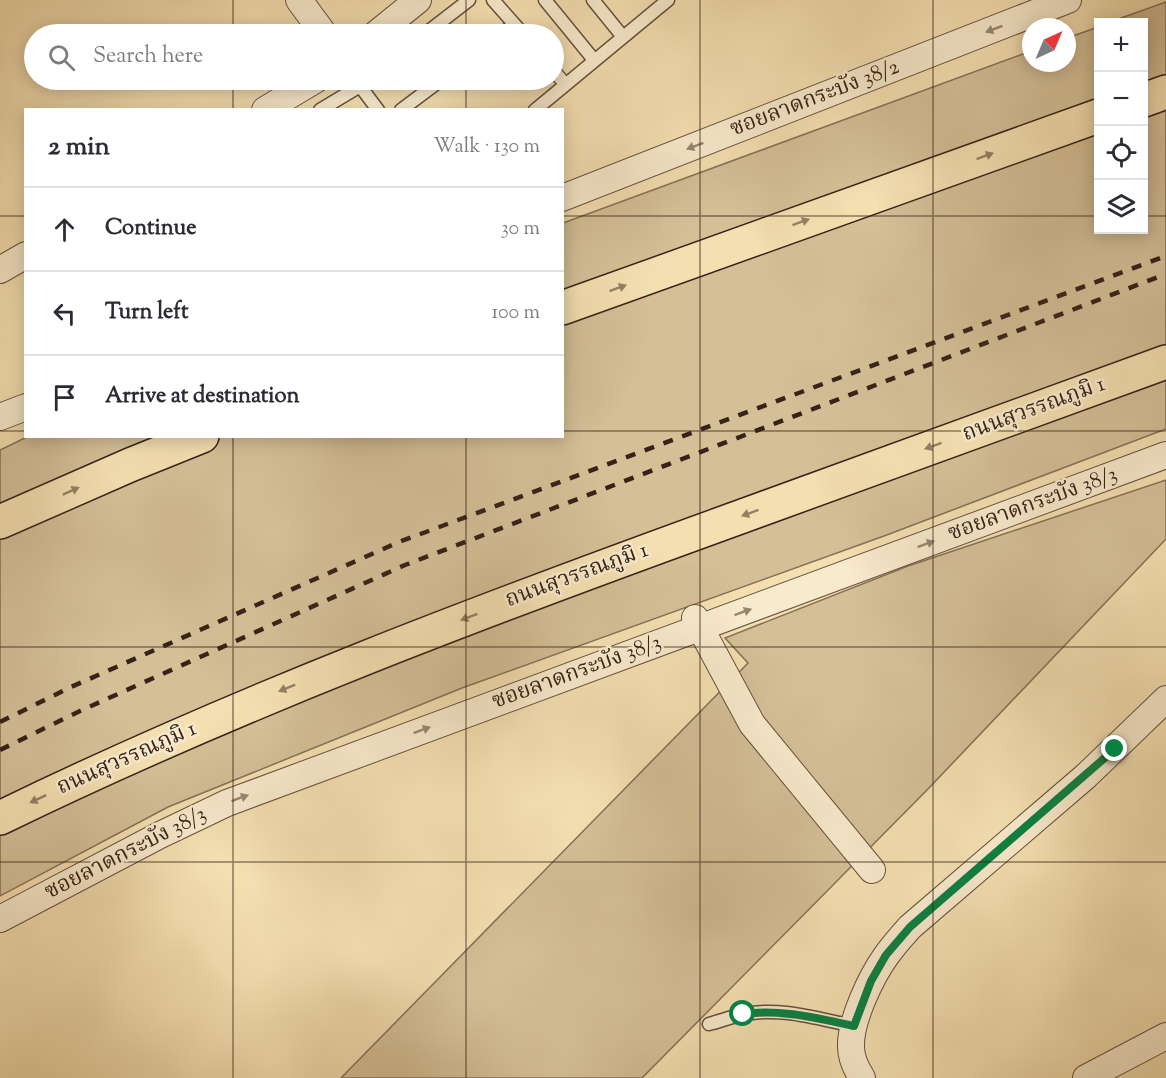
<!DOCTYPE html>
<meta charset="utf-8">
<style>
body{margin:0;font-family:"Sorts Mill Goudy","Noto Serif Thai",serif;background:#f7f7f7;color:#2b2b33}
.controls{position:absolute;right:18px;top:18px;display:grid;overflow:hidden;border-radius:0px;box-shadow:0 3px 15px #0003}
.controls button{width:54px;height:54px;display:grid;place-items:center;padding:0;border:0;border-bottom:2px solid #e1e1e2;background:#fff;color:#2b2b33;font:30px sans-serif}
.compass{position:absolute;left:1022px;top:18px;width:54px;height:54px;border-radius:50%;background:#fff;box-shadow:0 3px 15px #0003;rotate:44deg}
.stop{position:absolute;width:18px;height:18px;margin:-14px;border:4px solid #0b8043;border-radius:50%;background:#fff}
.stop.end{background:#0b8043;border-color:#fff;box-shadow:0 2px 6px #0008}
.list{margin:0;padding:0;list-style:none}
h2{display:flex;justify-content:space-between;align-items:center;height:78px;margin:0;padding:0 24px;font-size:26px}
h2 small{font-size:20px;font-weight:400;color:#7c7c81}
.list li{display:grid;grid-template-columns:39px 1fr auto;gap:18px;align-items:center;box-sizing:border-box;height:84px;padding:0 24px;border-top:2px solid #e1e1e2}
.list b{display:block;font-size:22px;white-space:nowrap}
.list em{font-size:20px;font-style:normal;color:#7c7c81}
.icon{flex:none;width:33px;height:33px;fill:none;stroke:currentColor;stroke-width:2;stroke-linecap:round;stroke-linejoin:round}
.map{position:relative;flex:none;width:1166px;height:1078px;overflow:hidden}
.search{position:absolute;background:#fff;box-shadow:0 3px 15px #0003;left:24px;top:24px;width:540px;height:66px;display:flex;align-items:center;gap:15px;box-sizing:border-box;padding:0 21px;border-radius:33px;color:#7c7c81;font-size:22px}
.panel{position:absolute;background:#fff;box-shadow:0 3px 15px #0003;left:24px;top:108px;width:540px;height:330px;border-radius:0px}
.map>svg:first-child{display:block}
.green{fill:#d4bf97;stroke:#857058;stroke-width:1.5}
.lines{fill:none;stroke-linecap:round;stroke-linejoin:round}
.lane-casing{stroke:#66513e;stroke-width:15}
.street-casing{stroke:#66513e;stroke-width:28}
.highway-casing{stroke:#362218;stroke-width:36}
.lane{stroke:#f8eacc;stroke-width:12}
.street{stroke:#f8eacc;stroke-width:26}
.highway{stroke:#f4dfb1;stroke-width:33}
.rail{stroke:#362218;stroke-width:4.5;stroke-dasharray:10 10;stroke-linecap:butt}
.oneway{fill:#978672}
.oneway2{fill:#958064}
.route{stroke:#0b8043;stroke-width:8}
.grid{fill:none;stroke:#362218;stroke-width:1.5;stroke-opacity:0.55}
.labels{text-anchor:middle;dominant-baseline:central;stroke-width:5;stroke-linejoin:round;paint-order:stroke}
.street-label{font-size:22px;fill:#362218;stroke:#f8eacc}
</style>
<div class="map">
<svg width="1166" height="1078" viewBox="0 0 1166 1078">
<rect width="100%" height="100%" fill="#f4dfb1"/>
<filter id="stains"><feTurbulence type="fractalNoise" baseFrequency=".00333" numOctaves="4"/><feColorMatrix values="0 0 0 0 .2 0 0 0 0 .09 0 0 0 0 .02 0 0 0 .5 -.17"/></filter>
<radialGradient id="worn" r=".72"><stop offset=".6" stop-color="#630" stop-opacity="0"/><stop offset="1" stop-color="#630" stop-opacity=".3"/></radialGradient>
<!-- green -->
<path class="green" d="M 1166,2 L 1166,429 L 884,536 L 462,688 L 168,807 L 0,896 L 0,450 L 29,436 L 562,436 L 563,223 L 1031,51 L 1031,63 L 1067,63 L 1067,38 L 1098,27 L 1098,230 L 1144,230 L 1144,22 L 1110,22 Z
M 1166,480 L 1166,539 L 928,789 L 642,1078 L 341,1078 L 748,663 L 725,638 L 908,566 Z"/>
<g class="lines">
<defs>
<path id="lane" d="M 493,0 L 523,34
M 545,0 L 594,60
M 593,0 L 623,37
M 425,34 L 469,0
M 501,34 L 514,25
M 554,71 L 565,84
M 368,80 L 360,86 L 378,110
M 320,110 L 360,86 L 354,80
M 401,110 L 441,80
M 535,110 L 668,0
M 709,1024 C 721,1021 733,1016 745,1014 C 782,1007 818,1019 854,1026"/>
<path id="street" d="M 299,0 L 324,34
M 376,34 L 418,0
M 265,110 L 315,80
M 562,198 L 1068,0
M 0,270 L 26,255
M 0,417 L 26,407
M 695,618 L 752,724 L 872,870
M 0,919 L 160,835 L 227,803 L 1166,455
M 862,1078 C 857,1070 851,1058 851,1047 C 850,1021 871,977 886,956 C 893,946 902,936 910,927 L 1086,776 L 1166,699
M 1086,1078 L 1166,1036"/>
<path id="highway" d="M 1144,100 L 1166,92
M 562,308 L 1098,116
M 0,522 L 130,465 L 202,436
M 0,818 C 240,701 489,608 740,517 C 882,465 1024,413 1166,362"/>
</defs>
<!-- lane casing -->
<use href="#lane" class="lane-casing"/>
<!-- street casing -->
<use href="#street" class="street-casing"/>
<!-- highway casing -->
<use href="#highway" class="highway-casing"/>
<!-- lane -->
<use href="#lane" class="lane"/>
<!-- street -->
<use href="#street" class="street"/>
<!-- highway -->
<use href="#highway" class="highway"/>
<!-- rail -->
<path class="rail" d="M 0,722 L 71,687 L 399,542 L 1166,256
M 0,750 L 80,711 L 405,565 L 1166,274"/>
</g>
<!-- one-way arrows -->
<defs><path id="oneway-solid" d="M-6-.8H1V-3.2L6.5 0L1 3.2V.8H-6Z" transform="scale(1.5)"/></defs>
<g class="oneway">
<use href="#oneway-solid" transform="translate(994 29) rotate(159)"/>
<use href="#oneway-solid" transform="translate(695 146) rotate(159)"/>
<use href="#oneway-solid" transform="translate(926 544) rotate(-20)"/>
<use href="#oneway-solid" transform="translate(743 612) rotate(-20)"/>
<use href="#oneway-solid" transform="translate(422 730) rotate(-20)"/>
<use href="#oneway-solid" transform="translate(240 798) rotate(-20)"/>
</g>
<g class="oneway2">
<use href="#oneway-solid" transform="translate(985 156) rotate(-20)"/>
<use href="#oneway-solid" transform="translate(801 222) rotate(-20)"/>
<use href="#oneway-solid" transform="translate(618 288) rotate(-20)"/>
<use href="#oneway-solid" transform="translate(933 446) rotate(160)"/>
<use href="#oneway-solid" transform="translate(71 491) rotate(-24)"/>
<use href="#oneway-solid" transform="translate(750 513) rotate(160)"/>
<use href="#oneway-solid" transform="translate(469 617) rotate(159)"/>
<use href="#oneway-solid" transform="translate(287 688) rotate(158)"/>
<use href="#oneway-solid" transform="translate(38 799) rotate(155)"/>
</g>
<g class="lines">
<!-- route -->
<path class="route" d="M 743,1014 C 782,1009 816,1018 854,1026 L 871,981 L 886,955 L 910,927 L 1115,749"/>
</g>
<!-- grid -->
<path class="grid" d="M 233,0 L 233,34M 466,0 L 466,34M 700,0 L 700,1078M 933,0 L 933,1078M 233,80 L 233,110M 466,80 L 466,110M 0,216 L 26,216M 562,216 L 1098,216M 1144,216 L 1166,216M 0,431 L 26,431M 562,431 L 1166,431M 233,436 L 233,1078M 466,436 L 466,1078M 0,647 L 1166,647M 0,862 L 1166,862"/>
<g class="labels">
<!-- street labels -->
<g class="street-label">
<text transform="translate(815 99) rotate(-21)">ซอยลาดกระบัง 38/2</text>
<text transform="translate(1034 410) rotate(-20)">ถนนสุวรรณภูมิ 1</text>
<text transform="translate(1033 505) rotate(-20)">ซอยลาดกระบัง 38/3</text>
<text transform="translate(577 576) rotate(-20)">ถนนสุวรรณภูมิ 1</text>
<text transform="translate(577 673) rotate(-20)">ซอยลาดกระบัง 38/3</text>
<text transform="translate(127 759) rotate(-24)">ถนนสุวรรณภูมิ 1</text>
<text transform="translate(126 854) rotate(-27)">ซอยลาดกระบัง 38/3</text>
</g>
</g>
<rect width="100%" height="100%" filter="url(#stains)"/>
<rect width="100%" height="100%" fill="url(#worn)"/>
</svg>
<div class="controls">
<button>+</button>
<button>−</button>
<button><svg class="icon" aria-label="locate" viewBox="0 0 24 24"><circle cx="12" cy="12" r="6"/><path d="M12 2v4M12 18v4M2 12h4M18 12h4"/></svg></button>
<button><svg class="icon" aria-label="layers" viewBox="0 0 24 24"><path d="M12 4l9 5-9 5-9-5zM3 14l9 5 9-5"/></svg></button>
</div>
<svg class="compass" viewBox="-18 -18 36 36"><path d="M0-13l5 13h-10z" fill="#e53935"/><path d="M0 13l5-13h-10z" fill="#7c7c81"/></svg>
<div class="stop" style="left:743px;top:1014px"></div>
<div class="stop end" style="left:1115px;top:749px"></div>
<div class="search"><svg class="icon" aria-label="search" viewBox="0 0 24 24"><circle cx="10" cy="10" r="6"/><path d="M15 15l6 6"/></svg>Search here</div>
<section class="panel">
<h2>2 min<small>Walk · 130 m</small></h2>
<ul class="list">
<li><svg class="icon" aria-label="ahead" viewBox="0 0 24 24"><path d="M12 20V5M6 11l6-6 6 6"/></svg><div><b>Continue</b></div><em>30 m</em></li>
<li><svg class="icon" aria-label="left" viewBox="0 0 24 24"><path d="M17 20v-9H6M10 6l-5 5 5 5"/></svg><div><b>Turn left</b></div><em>100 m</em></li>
<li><svg class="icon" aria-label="arrive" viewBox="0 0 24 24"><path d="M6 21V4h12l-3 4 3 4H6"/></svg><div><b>Arrive at destination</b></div></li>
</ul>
</section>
</div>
